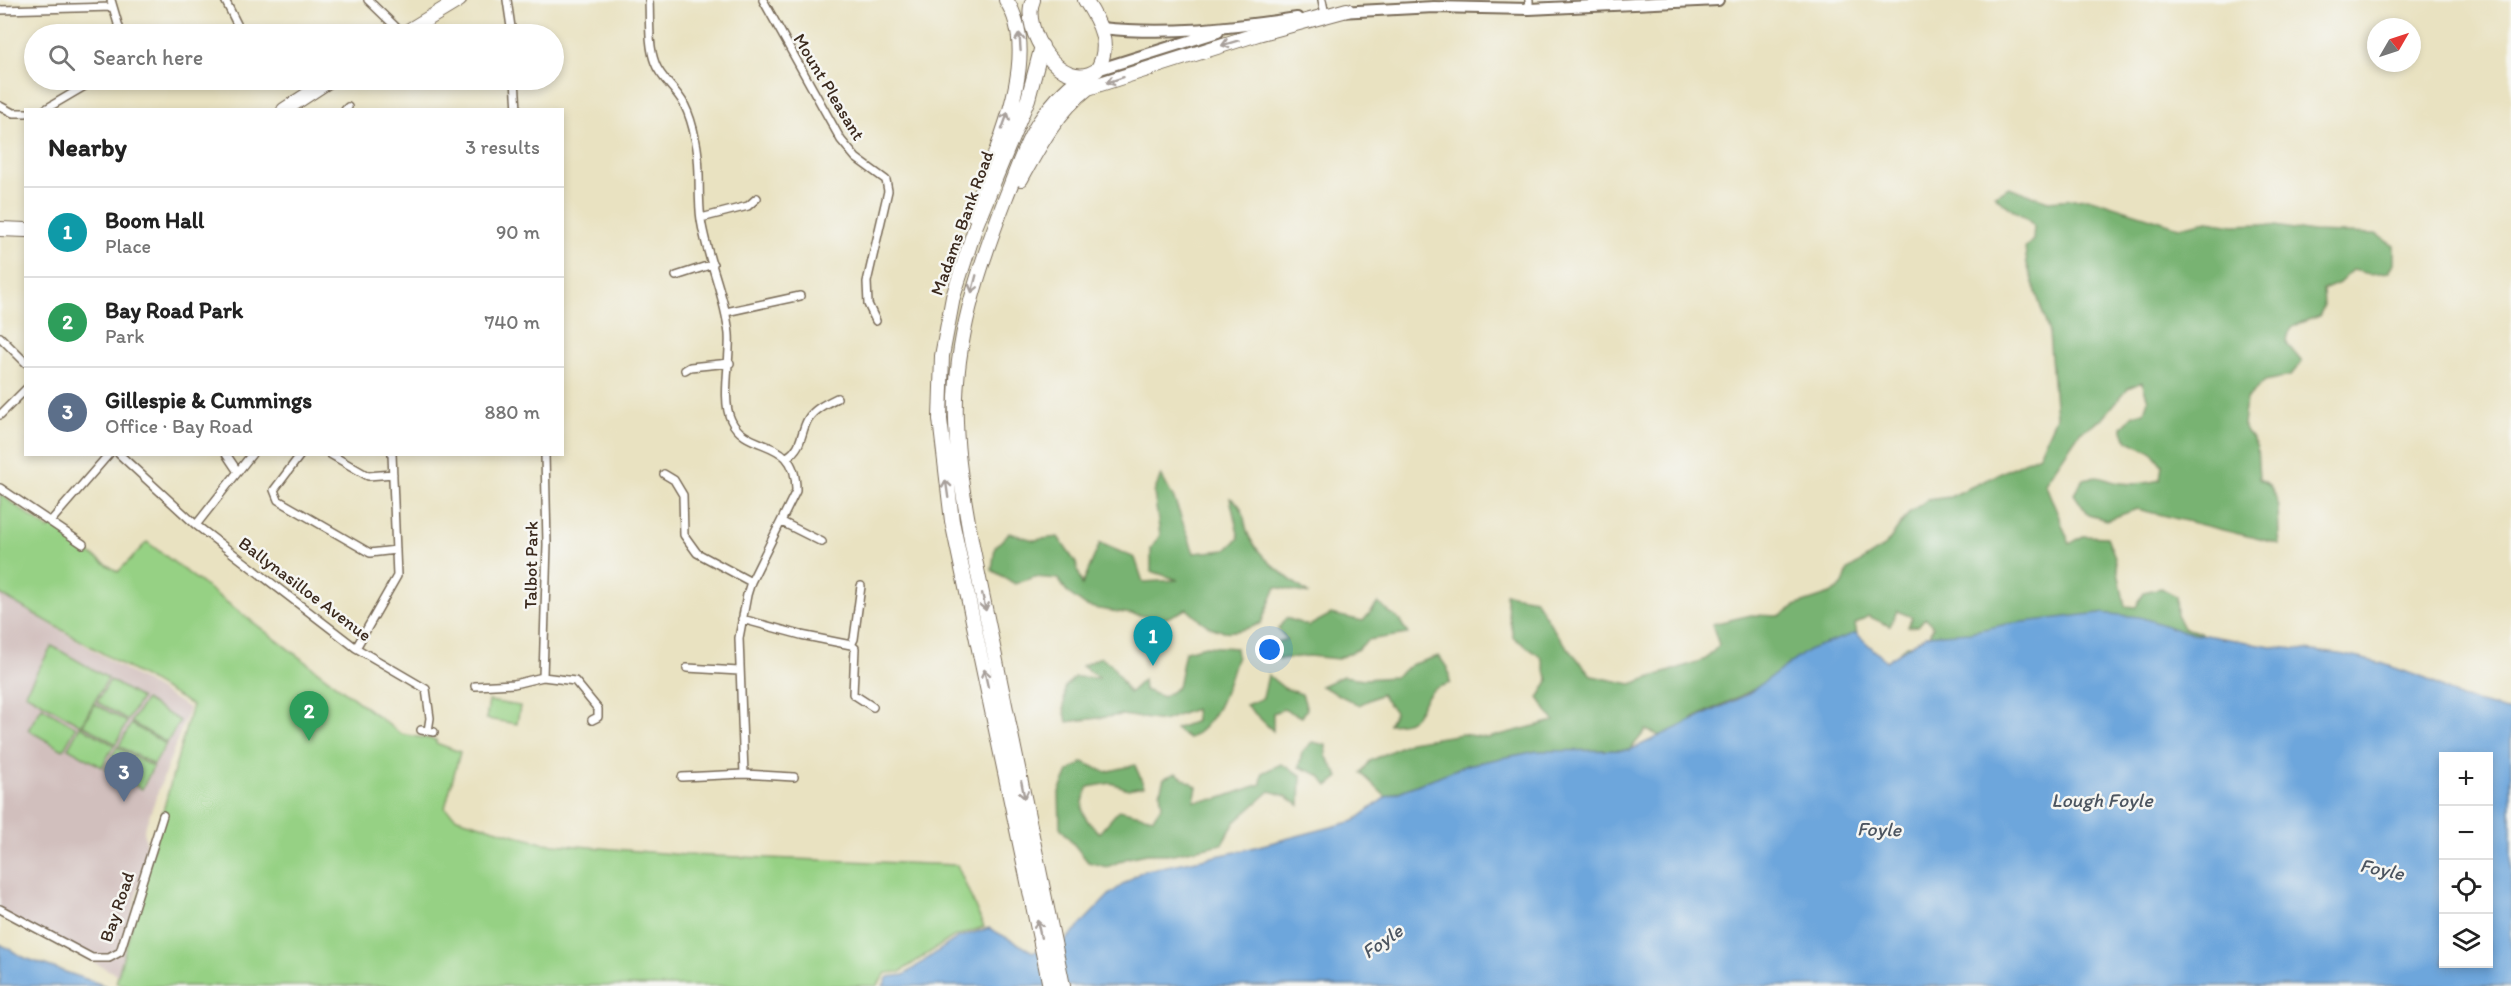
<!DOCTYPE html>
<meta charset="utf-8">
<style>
body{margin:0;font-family:Itim,sans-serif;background:#f6f6f6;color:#222}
.controls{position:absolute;right:18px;bottom:18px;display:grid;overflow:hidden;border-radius:0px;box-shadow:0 3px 9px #0003}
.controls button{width:54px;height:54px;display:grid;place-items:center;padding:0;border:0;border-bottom:2px solid #e0e0e0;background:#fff;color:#222;font:30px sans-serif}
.compass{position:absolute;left:2367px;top:18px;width:54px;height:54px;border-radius:50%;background:#fff;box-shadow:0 3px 9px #0003;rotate:51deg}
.you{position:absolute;left:1270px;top:650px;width:21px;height:21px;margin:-15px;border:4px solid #fff;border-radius:50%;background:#1a73e8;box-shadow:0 0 0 9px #1a73e833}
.badge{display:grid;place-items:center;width:39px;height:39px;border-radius:50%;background:#d93025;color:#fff;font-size:20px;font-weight:700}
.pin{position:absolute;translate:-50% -50px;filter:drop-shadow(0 2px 3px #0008)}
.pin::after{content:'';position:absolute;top:32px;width:21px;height:18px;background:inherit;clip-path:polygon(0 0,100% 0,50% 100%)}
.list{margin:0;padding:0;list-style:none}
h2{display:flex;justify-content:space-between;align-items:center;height:78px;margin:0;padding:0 24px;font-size:26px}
h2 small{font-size:20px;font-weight:400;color:#767676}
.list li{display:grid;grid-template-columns:39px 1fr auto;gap:18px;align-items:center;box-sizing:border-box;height:90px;padding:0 24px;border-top:2px solid #e0e0e0}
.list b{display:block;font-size:22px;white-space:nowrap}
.list p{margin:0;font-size:20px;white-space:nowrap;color:#767676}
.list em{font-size:20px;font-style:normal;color:#767676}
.icon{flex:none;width:33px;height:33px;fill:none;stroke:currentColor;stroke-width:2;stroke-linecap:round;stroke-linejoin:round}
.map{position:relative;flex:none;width:2511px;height:986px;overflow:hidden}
.search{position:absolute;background:#fff;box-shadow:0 3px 9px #0003;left:24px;top:24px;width:540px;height:66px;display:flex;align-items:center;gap:15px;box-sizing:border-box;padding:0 21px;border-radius:33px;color:#767676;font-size:22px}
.panel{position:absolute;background:#fff;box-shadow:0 3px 9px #0003;left:24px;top:108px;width:540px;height:348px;border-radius:0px}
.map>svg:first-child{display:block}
.industrial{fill:#d1bfbd}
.green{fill:#96d184;stroke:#687e51;stroke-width:1.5}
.forest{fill:#78b372;stroke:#5a6e48;stroke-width:1.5}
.water{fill:#6da6dc;stroke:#54687d;stroke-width:1.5;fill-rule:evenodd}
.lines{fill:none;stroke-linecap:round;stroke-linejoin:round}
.street-casing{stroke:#786a57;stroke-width:10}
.primary-casing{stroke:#786a57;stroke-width:14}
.highway-casing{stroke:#786a57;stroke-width:16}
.street{stroke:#fff;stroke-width:7}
.primary{stroke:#fff;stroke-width:10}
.highway{stroke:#fff;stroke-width:14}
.oneway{stroke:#a79f9a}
.labels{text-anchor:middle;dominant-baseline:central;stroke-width:5;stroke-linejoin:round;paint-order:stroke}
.street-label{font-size:18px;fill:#3b2a1e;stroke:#f6f6f2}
.water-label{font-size:20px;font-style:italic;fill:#4c5560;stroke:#f6f6f2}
</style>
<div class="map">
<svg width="2511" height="986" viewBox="0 0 2511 986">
<rect width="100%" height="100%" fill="#f6f6f2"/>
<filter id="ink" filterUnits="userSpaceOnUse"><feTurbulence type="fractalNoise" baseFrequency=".0167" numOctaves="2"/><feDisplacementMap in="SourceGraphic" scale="12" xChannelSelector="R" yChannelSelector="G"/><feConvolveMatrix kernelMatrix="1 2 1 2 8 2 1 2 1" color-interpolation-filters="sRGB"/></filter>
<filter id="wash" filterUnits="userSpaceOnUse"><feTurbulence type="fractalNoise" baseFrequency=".008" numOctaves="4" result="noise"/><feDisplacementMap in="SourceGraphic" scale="24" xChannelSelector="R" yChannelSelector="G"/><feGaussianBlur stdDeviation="1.35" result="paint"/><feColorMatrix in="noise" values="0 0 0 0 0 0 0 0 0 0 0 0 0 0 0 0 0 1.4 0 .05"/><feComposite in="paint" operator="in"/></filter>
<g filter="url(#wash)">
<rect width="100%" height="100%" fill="#e9e2c1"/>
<!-- industrial -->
<path class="industrial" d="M 0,594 L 189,708 L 144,830 L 147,849 L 118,975 L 0,914 Z"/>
<!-- green -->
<path class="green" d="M 0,494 L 48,529 L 55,523 L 92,555 L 118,572 L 147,542 L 401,734 L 436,740 L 436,743 L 460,752 L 445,808 L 457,818 L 542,843 L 685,855 L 957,865 L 984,927 L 953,937 L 900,972 L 886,973 L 877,986 L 129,986 L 116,983 L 192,705 L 0,594 Z
M 52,646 L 108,678 L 81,725 L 25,693 Z
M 110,680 L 141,698 L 128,720 L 97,702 Z
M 145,700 L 180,721 L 167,743 L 131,722 Z
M 489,701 L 520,706 L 517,724 L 486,719 Z
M 95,704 L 127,722 L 116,744 L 83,725 Z
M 42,707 L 76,727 L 63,750 L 28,730 Z
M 131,724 L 166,744 L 154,765 L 119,746 Z
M 80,726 L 114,745 L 102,767 L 68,748 Z
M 117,747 L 153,767 L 142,789 L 105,769 Z"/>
<!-- forest -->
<path class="forest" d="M 2009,187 L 2048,201 L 2088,198 L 2179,227 L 2208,221 L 2234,225 L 2263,224 L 2312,232 L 2376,234 L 2394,245 L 2394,263 L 2389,272 L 2370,274 L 2353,270 L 2339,283 L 2323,290 L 2324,306 L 2319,316 C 2302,323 2287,323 2287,344 L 2302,362 L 2290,376 L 2265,381 L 2246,399 L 2243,425 L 2257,447 L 2259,479 C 2285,488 2276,521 2280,544 L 2137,509 L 2107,520 L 2088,515 L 2074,494 L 2083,479 C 2106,474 2102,481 2121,483 C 2135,485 2146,483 2160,480 L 2162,465 L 2151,451 L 2127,441 L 2122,427 L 2133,415 L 2144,412 L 2148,400 L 2142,382 L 2128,388 L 2102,419 L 2080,432 L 2045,483 L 2070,544 L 2083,536 L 2107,537 L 2115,557 L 2125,606 L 2136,607 L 2144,592 L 2161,588 L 2176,596 L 2177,616 L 2183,628 L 2200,632 L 2213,646 L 1925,659 L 1900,651 L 1907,645 L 1927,644 L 1933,626 L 1925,618 L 1918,626 L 1908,627 L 1912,617 L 1897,611 L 1890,626 L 1868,616 L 1855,624 L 1857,634 L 1782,676 L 1694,718 L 1675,742 L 1646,730 L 1630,750 L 1537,751 L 1467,765 L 1386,797 L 1361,773 L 1370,761 L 1410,742 L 1462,734 L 1488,738 L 1554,721 L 1538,698 L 1548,681 L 1541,657 L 1513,637 L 1505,594 L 1535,599 L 1558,636 L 1592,676 L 1631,684 L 1706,659 L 1719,645 L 1712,624 L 1751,615 L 1779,616 L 1797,605 L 1830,594 L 1843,585 L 1848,570 L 1884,547 L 1910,512 L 1927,500 L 1950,497 L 2039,455 L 2056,417 L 2049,333 L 2027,264 L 2025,248 L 2033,240 L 2034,226 C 2023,212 2006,209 1995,195 Z
M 1161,475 L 1175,501 L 1194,553 L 1226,550 L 1239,538 L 1230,498 C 1248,507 1242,524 1250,538 C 1263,562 1289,578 1309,594 L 1276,587 L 1261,623 C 1227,638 1212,633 1187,609 L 1164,619 L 1099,609 L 1086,606 L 1068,593 L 1058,579 L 1034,577 L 1015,584 L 992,570 L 995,547 L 1009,533 L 1034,540 L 1058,537 L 1076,563 L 1082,585 L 1100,543 L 1135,558 L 1143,582 L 1178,580 L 1151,571 L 1151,549 L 1160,535 L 1154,493 Z
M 1378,603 L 1400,621 L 1408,634 L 1368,640 L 1358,649 L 1338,659 L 1309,656 L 1279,659 L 1273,643 L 1287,639 L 1278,629 L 1286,618 L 1309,626 L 1331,614 L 1363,621 Z
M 1206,646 L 1236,648 L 1237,656 C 1226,688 1220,720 1189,739 L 1175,729 L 1196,721 L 1195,709 L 1163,721 L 1122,715 L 1067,722 L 1064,708 L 1065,687 L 1075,677 L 1099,678 L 1082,666 L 1100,657 L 1112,665 L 1129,693 L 1143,680 L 1144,690 L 1163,697 L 1178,687 L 1185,651 Z
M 1439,656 L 1448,669 L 1450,683 C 1445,685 1436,687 1432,691 C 1413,710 1426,723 1389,724 L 1395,712 L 1381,694 L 1359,705 L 1321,686 L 1343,676 L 1364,679 L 1394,677 L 1413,664 Z
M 1268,675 L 1284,688 L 1302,694 L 1307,709 L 1302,717 L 1283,709 L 1273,713 L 1273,731 L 1246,705 L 1263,698 Z
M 1312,742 L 1326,745 L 1326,756 L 1339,777 L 1328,786 L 1319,775 L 1299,767 L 1302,752 Z
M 1083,762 L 1105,772 L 1135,765 L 1144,786 L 1128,789 L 1111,783 L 1088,787 C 1078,811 1081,815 1099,833 L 1119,810 L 1153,818 L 1162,805 L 1160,792 L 1164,778 L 1176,773 L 1197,787 L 1194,801 L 1218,799 L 1261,784 L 1262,773 L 1281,764 L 1301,775 L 1300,806 L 1286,796 L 1270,791 L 1235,822 L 1222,844 L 1173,854 L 1147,854 L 1128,858 L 1107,867 L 1088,862 L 1060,827 L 1059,792 L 1068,772 Z"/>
<!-- water -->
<path class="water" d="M 2100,613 L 2140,617 L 2181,631 L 2277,647 L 2340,654 L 2381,663 L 2426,679 L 2461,698 L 2511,711 L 2511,986 L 883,986 L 888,977 L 904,975 L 957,938 L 989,928 L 1033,952 L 1062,944 L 1110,894 L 1142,871 L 1236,852 L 1354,821 L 1386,797 L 1467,765 L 1537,751 L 1630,750 L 1746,695 L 1810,649 L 1856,633 L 1886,661 L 1927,635 L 1970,632 L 2007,624 ZM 2444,756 L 2488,756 L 2488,964 L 2444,964 Z
M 0,944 L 25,958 L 106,986 L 0,986 Z"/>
</g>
<g filter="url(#ink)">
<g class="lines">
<defs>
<path id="street" d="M 111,0 L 121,34
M 225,0 L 242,34
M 368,0 L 397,28 L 400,34
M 507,0 L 512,34
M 649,0 C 650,19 648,45 655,63 C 660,78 677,90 684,104 C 689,114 693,127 695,138 C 702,164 697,193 701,220 C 707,259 725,295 729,334 C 731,358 721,400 731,420 C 747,455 797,434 796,491 L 751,582 L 747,595 L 739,638 L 744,774
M 763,0 L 841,140 L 856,158 L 886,180 L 888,191 L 867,282 L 868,304 L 876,321
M 1322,0 L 1325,14
M 1529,0 L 1529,9
M 0,10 L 113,7
M 515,80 L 517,110
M 0,106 L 13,113 L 26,113
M 44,110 L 95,80
M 345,110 L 348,107
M 701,218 L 748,206 L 757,198
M 676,276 L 713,264
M 726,312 L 800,296
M 0,337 L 26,363
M 685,370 L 690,367 L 730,363
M 0,415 L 26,389
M 119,454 L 196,525 L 356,648 L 426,689 L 430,718 L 428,731
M 226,454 L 238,472
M 301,454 L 274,490 L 278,500 L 370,553 L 396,550
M 330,454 L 368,476 L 393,474
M 545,454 L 547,544 L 543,677 L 575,681 L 598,709 L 598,717 L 592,720
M 787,457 C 803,447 800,433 808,419 C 814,409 827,403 837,398
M 664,474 L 674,480 L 683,495 L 684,535 L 697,553 L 751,582
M 0,488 L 83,544
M 50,522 L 109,454
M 782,522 L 822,542
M 196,525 L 252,454
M 742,619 L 801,635 L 851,645 L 855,648 L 853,694 L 873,707
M 851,645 L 854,639 L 861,586
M 356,648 L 397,576 L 392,454
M 687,668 L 739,671
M 475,686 L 514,684 L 543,677
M 421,730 L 434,732
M 682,777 L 744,774 L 794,777
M 0,909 L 92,958 L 109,958 L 120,952 L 163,815"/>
<path id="primary" d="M 1339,12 L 1434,7 L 1529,9 L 1718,0
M 1101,28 C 1166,35 1232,28 1297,18
M 1097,70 L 1218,32"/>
<path id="highway" d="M 1033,0 C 1020,28 1061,95 1097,70 C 1112,45 1100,23 1085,0
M 403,34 L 459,0
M 1042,46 L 1028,99 L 976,225 L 953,297 L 942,356 L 940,419 L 952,521 L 1050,986
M 284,110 L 330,80
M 1021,179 C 1040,145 1056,113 1088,88 L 1258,34 L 1347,10
M 972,214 C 993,155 1044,57 1006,0
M 0,229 L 26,230
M 1063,986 L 972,545 C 965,504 957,464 956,422 C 953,343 978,270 1006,197 C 1027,144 1035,112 1083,76"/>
</defs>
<!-- street casing -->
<use href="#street" class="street-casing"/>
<!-- primary casing -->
<use href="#primary" class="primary-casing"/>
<!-- highway casing -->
<use href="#highway" class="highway-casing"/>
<!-- street -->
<use href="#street" class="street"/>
<!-- primary -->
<use href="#primary" class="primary"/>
<!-- highway -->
<use href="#highway" class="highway"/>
</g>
<!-- one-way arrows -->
<defs><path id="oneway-shaft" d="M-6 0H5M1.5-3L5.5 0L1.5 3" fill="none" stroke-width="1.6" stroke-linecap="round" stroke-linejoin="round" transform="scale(1.5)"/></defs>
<g class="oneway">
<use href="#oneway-shaft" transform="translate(1020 42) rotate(-94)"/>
<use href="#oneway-shaft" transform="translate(1230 43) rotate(163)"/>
<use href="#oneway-shaft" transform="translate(1115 80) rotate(162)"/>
<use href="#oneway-shaft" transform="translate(1005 121) rotate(-70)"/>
<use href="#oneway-shaft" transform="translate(974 284) rotate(105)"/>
<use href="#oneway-shaft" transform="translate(947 489) rotate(-98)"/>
<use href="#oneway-shaft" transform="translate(984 602) rotate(78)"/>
<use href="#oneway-shaft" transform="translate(986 678) rotate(-102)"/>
<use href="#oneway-shaft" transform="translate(1023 790) rotate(79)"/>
<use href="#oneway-shaft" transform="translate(1039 929) rotate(-102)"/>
</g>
</g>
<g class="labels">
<!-- street labels -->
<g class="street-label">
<text transform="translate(829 87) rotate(59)">Mount Pleasant</text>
<text transform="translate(962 223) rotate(-70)">Madams Bank Road</text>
<text transform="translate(531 565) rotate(-89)">Talbot Park</text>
<text transform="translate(305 589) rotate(37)">Ballynasilloe Avenue</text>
<text transform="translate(117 907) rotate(-71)">Bay Road</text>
</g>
<!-- water labels -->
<g class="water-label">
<text x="2102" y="800">Lough Foyle</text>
<text transform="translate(1879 829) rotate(1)">Foyle</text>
<text transform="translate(2382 869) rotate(12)">Foyle</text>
<text transform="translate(1382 941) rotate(-35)">Foyle</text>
</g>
</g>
</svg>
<div class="controls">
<button>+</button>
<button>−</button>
<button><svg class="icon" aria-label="locate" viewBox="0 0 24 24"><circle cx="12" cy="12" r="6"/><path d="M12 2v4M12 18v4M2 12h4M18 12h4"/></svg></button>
<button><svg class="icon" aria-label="layers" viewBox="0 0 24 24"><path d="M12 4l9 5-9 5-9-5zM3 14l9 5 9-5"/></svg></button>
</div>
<svg class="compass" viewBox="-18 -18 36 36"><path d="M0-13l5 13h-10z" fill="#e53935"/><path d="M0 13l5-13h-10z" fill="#767676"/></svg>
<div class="you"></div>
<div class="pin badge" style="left:1153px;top:666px;background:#0f9aa8">1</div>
<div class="pin badge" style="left:309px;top:741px;background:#2e9e5b">2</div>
<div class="pin badge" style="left:124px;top:802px;background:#5c6f8a">3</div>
<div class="search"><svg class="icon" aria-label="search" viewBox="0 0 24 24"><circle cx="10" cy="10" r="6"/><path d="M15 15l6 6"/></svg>Search here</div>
<section class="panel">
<h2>Nearby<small>3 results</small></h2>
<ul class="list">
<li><span class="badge" style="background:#0f9aa8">1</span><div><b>Boom Hall</b><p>Place</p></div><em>90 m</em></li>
<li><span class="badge" style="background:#2e9e5b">2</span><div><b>Bay Road Park</b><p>Park</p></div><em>740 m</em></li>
<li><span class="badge" style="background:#5c6f8a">3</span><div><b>Gillespie &amp; Cummings</b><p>Office · Bay Road</p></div><em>880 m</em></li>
</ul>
</section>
</div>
